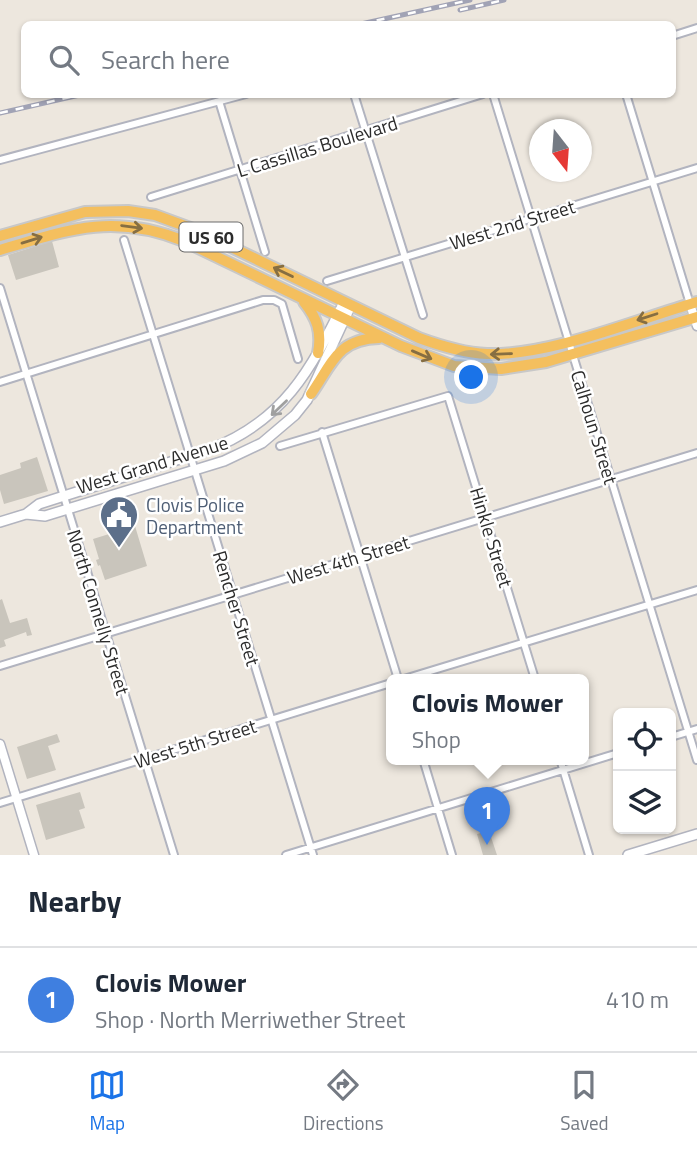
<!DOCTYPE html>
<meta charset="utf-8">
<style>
body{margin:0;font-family:"Titillium Web",sans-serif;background:#f6f6f7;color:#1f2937}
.controls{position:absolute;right:21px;bottom:21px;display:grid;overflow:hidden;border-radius:10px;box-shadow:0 2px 5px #0004}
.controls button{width:63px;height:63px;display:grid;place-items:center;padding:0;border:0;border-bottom:2px solid #e0e1e3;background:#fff;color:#1f2937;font:35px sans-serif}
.compass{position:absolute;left:529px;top:119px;width:63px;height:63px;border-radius:50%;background:#fff;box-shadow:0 2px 5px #0004;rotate:163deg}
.you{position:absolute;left:472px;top:378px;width:24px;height:24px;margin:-18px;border:5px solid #fff;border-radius:50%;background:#1a73e8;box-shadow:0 0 0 10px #1a73e833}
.badge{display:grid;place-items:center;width:46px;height:46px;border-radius:50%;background:#1a73e8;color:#fff;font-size:23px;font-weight:700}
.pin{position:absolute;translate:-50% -58px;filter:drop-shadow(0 2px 4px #0008)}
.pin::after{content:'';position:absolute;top:37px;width:24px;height:21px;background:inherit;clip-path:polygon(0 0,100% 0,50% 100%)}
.popup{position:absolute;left:386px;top:674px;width:203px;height:91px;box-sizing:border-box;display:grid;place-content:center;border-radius:10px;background:#fff;filter:drop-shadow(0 2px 5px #0005);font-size:23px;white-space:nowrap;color:#747a83}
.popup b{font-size:26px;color:#1f2937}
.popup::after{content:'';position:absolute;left:50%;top:100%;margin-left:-14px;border:14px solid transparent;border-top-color:#fff}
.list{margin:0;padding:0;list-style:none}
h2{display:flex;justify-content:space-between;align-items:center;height:91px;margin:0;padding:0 28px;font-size:30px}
h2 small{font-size:23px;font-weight:400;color:#747a83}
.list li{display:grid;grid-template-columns:46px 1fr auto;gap:21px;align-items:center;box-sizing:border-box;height:105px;padding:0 28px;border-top:2px solid #e0e1e3}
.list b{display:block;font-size:26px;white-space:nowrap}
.list p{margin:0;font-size:23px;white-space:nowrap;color:#747a83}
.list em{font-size:23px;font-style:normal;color:#747a83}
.icon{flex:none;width:38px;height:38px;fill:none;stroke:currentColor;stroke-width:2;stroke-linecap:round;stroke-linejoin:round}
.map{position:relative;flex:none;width:697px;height:855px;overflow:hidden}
.search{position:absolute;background:#fff;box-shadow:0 2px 5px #0004;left:21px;right:21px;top:21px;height:77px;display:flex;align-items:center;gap:18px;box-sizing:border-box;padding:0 24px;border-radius:10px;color:#747a83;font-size:26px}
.sheet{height:196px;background:#fff}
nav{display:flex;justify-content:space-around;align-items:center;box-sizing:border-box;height:98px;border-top:2px solid #e0e1e3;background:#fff;font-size:19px;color:#747a83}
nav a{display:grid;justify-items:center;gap:4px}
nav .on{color:#1a73e8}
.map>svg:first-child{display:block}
.building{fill:#c9c5bc}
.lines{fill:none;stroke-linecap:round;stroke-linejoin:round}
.minor-casing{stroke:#b2b4bf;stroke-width:10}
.tertiary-casing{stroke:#b2b4bf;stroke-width:11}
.secondary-casing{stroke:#b2b4bf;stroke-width:12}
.trunk-casing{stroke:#c8c8c8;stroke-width:14}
.minor{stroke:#fff;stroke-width:6}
.tertiary{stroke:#fff;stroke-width:8}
.secondary{stroke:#fff;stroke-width:9}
.trunk{stroke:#f4bf5e;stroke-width:10}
.rail-casing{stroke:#a1a3b5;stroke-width:5}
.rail{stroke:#fff;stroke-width:2.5;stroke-dasharray:8;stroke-linecap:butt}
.oneway{stroke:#866e42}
.oneway2{stroke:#a0a0a0}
.labels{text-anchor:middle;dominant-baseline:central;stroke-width:5;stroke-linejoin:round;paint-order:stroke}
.shield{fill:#fff;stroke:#6b6b6b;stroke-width:2}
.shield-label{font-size:18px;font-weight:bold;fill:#2c2c2c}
.street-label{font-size:19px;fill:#2c2c2c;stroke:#fff}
.service-label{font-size:19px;fill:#4e5e75;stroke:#fff;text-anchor:start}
</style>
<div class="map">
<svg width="697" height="855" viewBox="0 0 697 855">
<rect width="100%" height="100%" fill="#ede7de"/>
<!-- building -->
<path class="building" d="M 52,241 L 59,267 L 16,280 L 8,255 Z
M 37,457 L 48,491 L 4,504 L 0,490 L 0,475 L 21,468 L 20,463 Z
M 135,526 L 147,566 L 105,580 L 100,565 L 98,566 L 96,560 L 99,559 L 93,539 Z
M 2,599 L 10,623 L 27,618 L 32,635 L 27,636 L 26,632 L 4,640 L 6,646 L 0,648 L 0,600 Z
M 57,734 L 60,742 L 48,746 L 56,770 L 27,779 L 17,747 Z
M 80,792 L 85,808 L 79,810 L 85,828 L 46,840 L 36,805 Z
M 489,831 L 497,855 L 483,855 L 477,834 Z"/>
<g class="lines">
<defs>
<path id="minor" d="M 672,36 L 697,28
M 354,94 L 423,315
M 493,94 L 697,760
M 626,94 L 690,304
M 219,101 L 265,252
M 0,160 L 246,94
M 151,197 L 483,94
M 124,240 L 313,855
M 327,281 L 697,168
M 0,288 L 174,855
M 0,382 L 263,300 L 274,300 L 282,304 L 298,359
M 322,432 L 398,679
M 280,446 L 448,396 L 535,679
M 0,666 L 697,453
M 404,679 L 697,590
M 671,737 L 697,729
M 423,759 L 452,855
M 560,759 L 589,855
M 0,803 L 391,683
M 286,855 L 618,753"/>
<path id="tertiary" d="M 690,304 L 697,326
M 0,744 L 34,855"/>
<path id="secondary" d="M 26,514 L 39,504 L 208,450 C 283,422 311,370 344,302
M 0,522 L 26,514 L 45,516 L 224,461 L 262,443 L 295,415 L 307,400 L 351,305
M 628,855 L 697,834"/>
<path id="trunk" d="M 0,236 L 85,212 L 128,211 L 155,215 L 196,230 L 419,338 C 441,346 463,353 487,354 C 551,356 635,320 697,302
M 0,250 C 69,229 114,213 184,241 L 401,346 L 454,366 L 501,369 L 546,362 L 697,317
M 304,302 C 317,318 322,332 318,353
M 311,394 C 332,364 337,339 379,338"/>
</defs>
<!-- minor casing -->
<use href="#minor" class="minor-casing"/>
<!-- tertiary casing -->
<use href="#tertiary" class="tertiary-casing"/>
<!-- secondary casing -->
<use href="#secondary" class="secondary-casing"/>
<!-- trunk casing -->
<use href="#trunk" class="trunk-casing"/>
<!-- minor -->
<use href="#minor" class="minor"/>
<!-- tertiary -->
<use href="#tertiary" class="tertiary"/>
<!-- secondary -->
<use href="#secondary" class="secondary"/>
<!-- trunk -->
<use href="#trunk" class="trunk"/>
<defs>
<path id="rail" d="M 460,10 L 504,0
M 361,24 L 470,0
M 0,113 L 84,94"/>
</defs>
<!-- rail casing -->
<use href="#rail" class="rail-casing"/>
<!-- rail -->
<use href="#rail" class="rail"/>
</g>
<!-- one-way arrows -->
<defs><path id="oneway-shaft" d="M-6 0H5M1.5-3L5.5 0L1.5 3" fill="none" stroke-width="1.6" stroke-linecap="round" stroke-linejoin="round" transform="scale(1.75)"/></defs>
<g class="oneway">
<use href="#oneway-shaft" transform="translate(132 227) rotate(8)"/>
<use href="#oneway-shaft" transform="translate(32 240) rotate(-17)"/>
<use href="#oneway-shaft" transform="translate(283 272) rotate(-154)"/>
<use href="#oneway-shaft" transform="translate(647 317) rotate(162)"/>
<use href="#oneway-shaft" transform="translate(501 354) rotate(178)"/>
<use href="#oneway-shaft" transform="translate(422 355) rotate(23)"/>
</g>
<use class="oneway2" href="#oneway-shaft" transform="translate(279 408) rotate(136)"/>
<!-- icons -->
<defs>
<symbol id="civic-pin" viewBox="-11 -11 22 30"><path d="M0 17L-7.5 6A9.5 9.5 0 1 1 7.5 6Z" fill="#5c6f8a" stroke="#fff"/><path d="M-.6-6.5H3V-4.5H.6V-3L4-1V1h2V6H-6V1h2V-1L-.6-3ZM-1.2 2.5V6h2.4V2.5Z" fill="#fff"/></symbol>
</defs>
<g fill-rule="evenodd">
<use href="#civic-pin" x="97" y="493" width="44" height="60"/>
</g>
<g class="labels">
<!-- shield labels -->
<rect class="shield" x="179.5" y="222.5" width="63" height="29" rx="5"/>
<g class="shield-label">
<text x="211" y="237">US 60</text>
</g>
<!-- street labels -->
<g class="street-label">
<text transform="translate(317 146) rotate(-17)">L Cassillas Boulevard</text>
<text transform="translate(512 224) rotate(-17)">West 2nd Street</text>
<text transform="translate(595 427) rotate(73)">Calhoun Street</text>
<text transform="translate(152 464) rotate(-17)">West Grand Avenue</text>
<text transform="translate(492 537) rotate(73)">Hinkle Street</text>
<text transform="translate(348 559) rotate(-17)">West 4th Street</text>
<text transform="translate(237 608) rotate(73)">Rencher Street</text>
<text transform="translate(99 612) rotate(73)">North Connelly Street</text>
<text transform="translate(195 743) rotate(-17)">West 5th Street</text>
</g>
<!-- service labels -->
<g class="service-label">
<text x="146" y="504">Clovis Police<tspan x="146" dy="22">Department</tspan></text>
</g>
</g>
</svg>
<div class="controls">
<button><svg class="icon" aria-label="locate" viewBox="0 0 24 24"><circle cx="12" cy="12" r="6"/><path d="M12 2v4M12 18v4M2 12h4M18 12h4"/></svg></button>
<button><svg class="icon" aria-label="layers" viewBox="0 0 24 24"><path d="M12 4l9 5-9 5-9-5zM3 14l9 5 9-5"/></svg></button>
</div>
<svg class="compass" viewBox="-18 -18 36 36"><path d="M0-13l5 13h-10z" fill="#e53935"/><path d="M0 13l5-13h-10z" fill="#747a83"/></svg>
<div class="you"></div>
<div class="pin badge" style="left:487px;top:845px;background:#3f7fe0">1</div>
<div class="popup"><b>Clovis Mower</b>Shop</div>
<div class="search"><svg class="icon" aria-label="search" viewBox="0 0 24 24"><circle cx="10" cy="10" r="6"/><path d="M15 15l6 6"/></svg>Search here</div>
</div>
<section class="sheet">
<h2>Nearby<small></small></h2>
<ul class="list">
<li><span class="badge" style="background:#3f7fe0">1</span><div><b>Clovis Mower</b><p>Shop · North Merriwether Street</p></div><em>410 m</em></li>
</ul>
</section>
<nav>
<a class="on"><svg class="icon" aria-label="map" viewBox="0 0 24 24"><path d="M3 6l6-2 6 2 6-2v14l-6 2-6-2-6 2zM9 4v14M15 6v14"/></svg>Map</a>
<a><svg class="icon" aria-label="directions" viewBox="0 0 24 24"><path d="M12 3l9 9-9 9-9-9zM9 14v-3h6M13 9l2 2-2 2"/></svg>Directions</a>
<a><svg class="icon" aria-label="saved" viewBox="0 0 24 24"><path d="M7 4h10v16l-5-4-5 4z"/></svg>Saved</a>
</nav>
